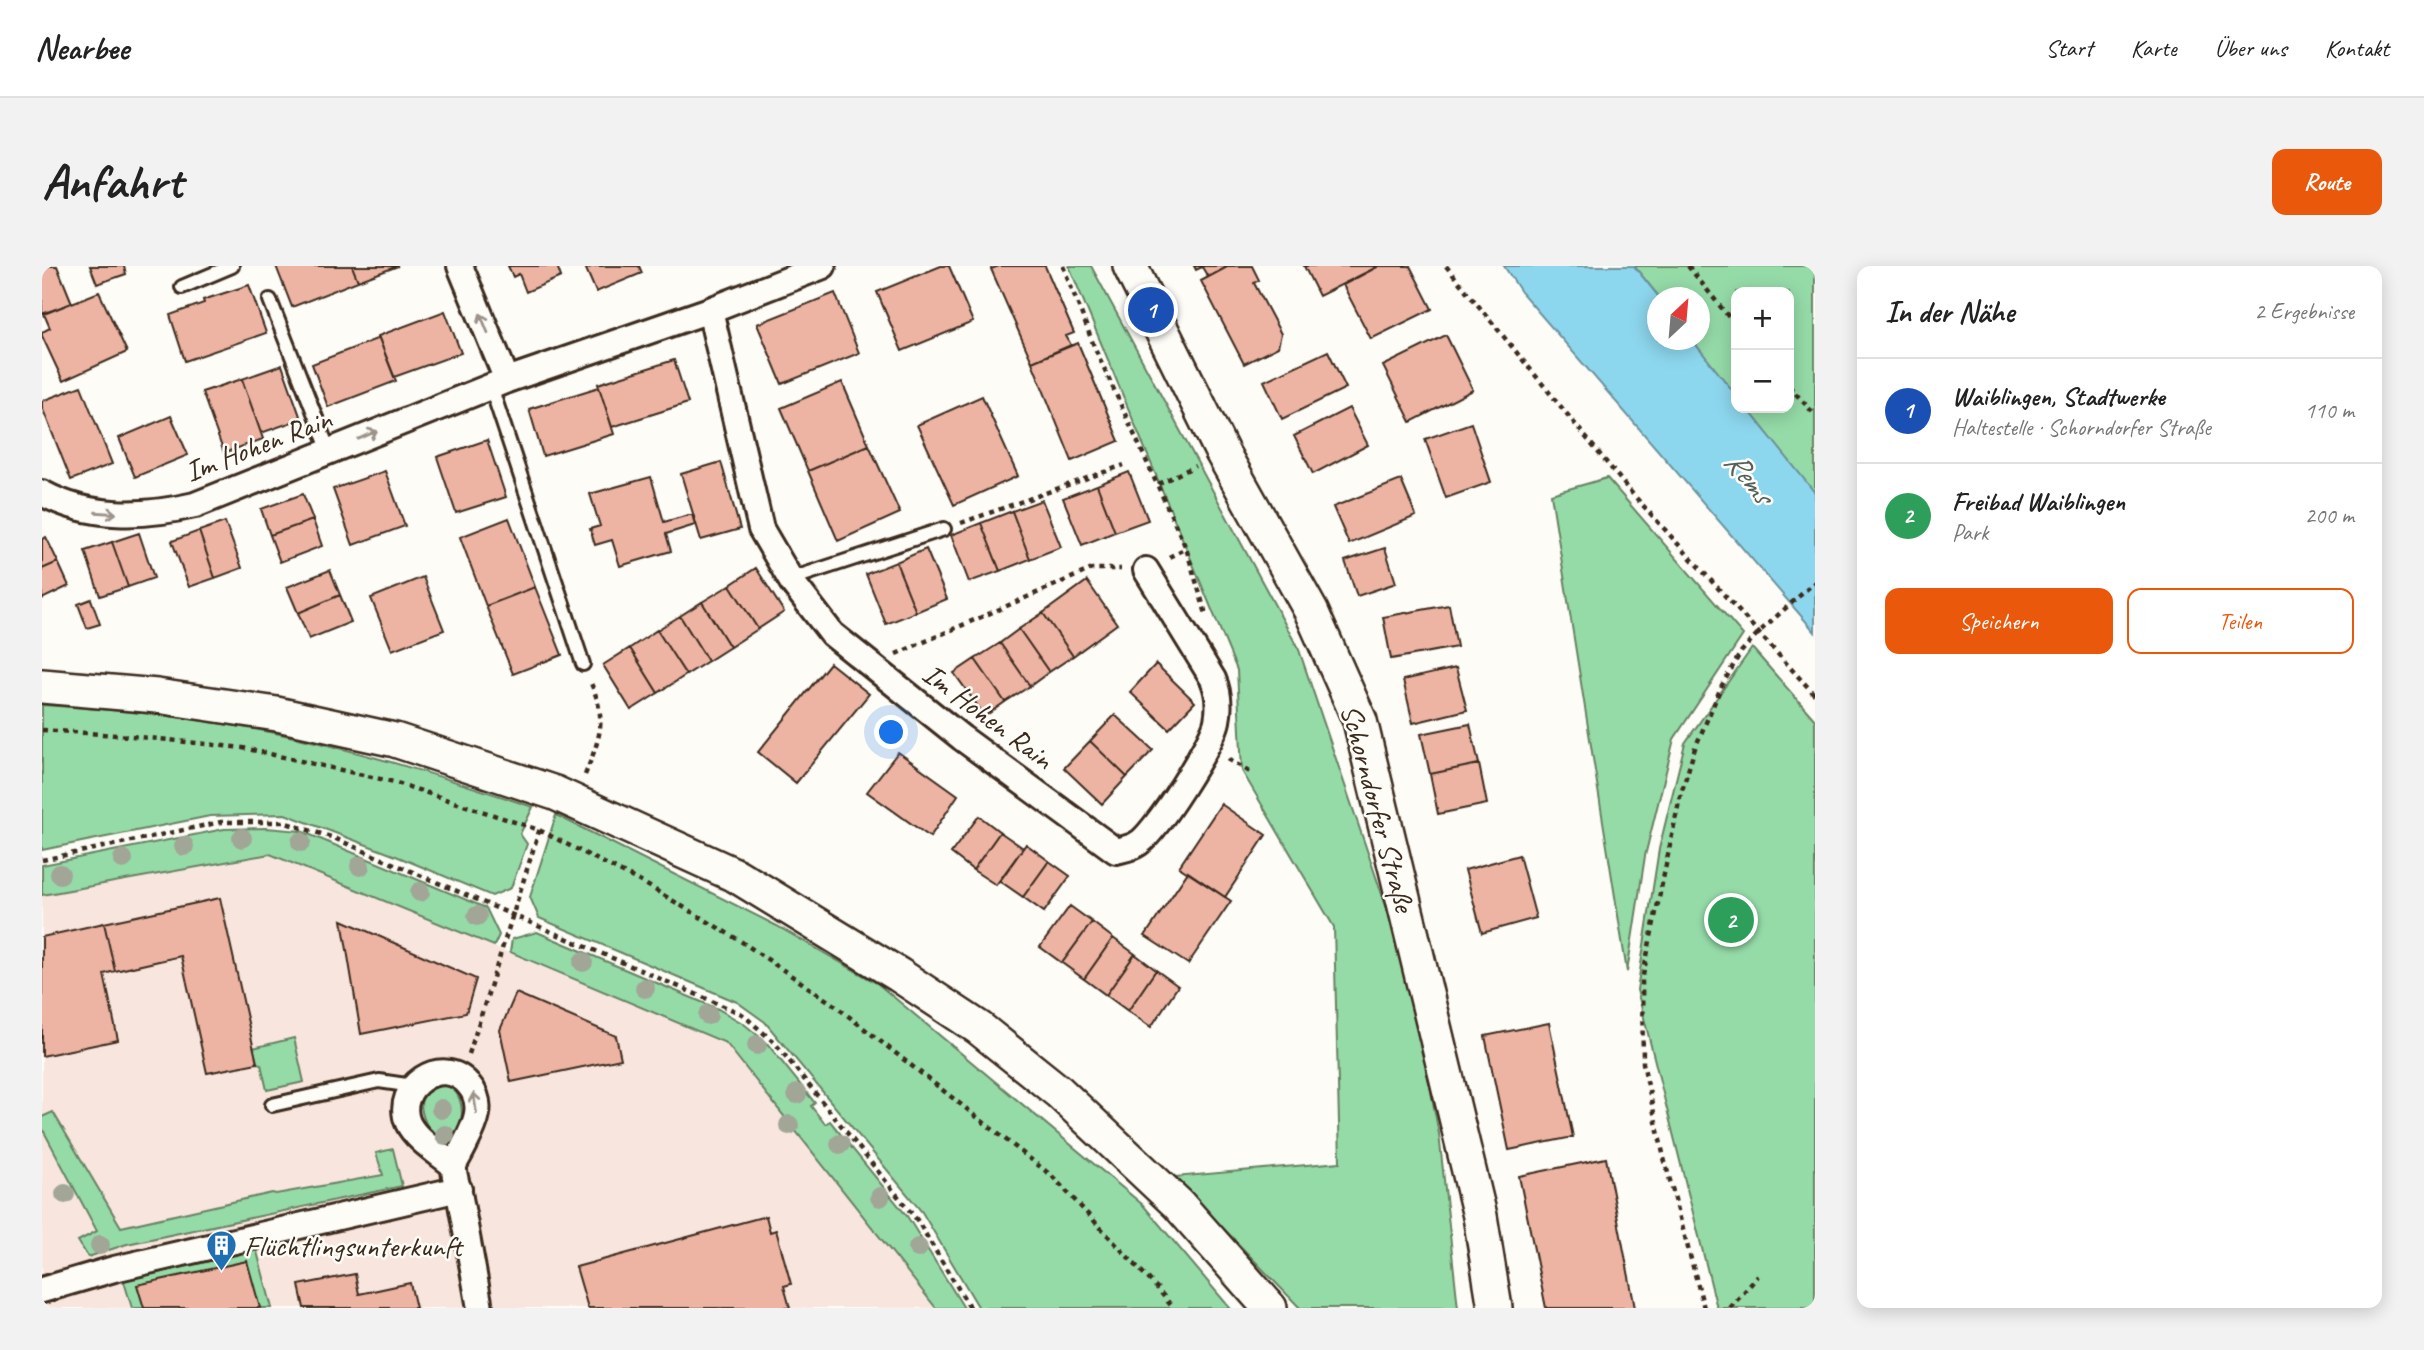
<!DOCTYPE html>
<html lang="de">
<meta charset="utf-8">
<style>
body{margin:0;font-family:Caveat,sans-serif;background:#f2f2f2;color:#222}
.controls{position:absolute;right:21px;top:21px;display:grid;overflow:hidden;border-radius:14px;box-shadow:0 4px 18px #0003}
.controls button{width:63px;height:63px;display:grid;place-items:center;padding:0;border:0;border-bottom:2px solid #e0e0e0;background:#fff;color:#222;font:35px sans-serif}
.compass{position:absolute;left:1605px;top:21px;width:63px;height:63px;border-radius:50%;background:#fff;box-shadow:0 4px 18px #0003;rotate:26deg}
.you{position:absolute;left:850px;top:467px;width:24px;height:24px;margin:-18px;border:5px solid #fff;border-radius:50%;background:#1a73e8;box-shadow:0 0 0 10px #1a73e833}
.badge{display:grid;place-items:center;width:46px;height:46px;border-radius:50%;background:#ea580c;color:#fff;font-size:23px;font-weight:700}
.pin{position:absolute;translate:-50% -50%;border:4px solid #fff;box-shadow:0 2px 7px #0006}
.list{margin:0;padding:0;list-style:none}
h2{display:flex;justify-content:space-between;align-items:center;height:91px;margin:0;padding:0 28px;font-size:30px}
h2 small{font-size:23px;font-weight:400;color:#767676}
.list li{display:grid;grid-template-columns:46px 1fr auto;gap:21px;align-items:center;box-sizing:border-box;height:105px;padding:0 28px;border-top:2px solid #e0e0e0}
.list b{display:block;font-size:26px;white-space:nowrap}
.list p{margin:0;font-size:23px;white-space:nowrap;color:#767676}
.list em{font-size:23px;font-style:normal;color:#767676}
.actions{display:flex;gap:14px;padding:21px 28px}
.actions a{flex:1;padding:16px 0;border:2px solid #ea580c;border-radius:14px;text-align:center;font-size:24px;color:#ea580c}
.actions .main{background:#ea580c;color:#fff}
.map{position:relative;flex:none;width:1773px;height:1042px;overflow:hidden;border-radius:14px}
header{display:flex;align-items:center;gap:42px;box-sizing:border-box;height:98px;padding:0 35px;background:#fff;border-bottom:2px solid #e0e0e0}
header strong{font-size:33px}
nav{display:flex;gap:38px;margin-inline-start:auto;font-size:24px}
.intro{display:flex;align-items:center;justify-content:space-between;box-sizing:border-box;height:168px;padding:0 42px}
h1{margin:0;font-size:49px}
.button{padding:18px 32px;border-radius:14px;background:#ea580c;color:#fff;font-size:24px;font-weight:700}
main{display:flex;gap:42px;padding:0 42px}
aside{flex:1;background:#fff;border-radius:14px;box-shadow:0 4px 18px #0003}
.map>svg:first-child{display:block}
.built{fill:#f8e6de}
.green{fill:#95dba8;stroke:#688263;stroke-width:2}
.water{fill:#8dd7ee;stroke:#6c929b;stroke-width:2}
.building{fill:#edb4a4;stroke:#3b2a1e;stroke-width:2}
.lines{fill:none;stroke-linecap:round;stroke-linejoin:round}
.lane-casing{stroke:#3b2a1e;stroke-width:18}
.street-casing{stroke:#3b2a1e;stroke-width:30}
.secondary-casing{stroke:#3b2a1e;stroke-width:38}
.path{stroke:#3b2a1e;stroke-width:4.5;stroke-dasharray:5 5;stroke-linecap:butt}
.lane{stroke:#fdfcf7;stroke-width:12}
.street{stroke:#fdfcf7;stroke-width:24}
.secondary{stroke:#fdfcf7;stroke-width:33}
.tree{fill:#a1a696}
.oneway{stroke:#9c938a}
.labels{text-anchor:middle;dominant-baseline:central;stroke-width:5;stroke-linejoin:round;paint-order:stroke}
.street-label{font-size:30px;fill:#3b2a1e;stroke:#fdfcf7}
.poi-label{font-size:30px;fill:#3b2a1e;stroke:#fdfcf7;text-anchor:start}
.water-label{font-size:32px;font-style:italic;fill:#545e5c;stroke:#fdfcf7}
</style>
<header>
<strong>Nearbee</strong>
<nav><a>Start</a><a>Karte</a><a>Über uns</a><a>Kontakt</a></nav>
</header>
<div class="intro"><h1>Anfahrt</h1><a class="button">Route</a></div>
<main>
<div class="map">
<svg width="1773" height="1042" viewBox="0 0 1773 1042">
<rect width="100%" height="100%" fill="#fdfcf7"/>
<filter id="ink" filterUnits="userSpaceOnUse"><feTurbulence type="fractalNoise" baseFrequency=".0143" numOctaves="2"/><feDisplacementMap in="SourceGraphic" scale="14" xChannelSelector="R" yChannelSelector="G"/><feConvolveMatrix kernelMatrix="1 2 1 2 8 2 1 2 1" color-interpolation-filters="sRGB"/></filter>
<g filter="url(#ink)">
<!-- built -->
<path class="built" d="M 228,588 L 684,777 L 894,1042 L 0,1042 L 0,629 Z"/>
<!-- green -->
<path class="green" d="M 1027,0 L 1049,0 L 1257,384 L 1366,705 L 1397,868 L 1416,1042 L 1258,1042 L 1132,911 L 1298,896 L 1292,661 L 1200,505 L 1195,404 Z
M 1592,0 L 1773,0 L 1773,227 L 1705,142 L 1747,142 L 1747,26 L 1694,26 L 1694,129 L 1650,74 L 1658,74 L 1658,32 L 1617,31 Z
M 1565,212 L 1701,369 L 1632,473 L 1603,590 L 1585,706 L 1509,228 Z
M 1710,382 L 1773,454 L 1773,1042 L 1675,1042 L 1595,724 L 1617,583 L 1643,477 Z
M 0,439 C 88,444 179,454 265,474 C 342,492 416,516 491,541 L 478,568 L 485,578 L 469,622 L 450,630 L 354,590 L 243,548 L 168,550 L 0,584 Z
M 514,549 L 735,660 L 836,718 L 1101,939 L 1188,1042 L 937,1042 L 880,946 L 723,756 L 695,736 L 497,652 L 488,631 Z
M 224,562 L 259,565 L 444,642 L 457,669 L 452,680 L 228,588 L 0,629 L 0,599 L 182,563 Z
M 495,666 L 676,743 L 702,758 L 724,776 L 773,837 L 769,840 L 783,858 L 788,855 L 865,950 L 922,1042 L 894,1042 L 684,777 L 468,686 L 470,673 Z
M 252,772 L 262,816 L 225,824 L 219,798 L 215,797 L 211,782 Z
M 401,818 C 431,826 420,876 403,880 C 382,867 363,821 401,818 Z
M 11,846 L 79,961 L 230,927 L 234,928 L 341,909 L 334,887 L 351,883 L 360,920 L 85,978 L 46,991 L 36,975 L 55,965 L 0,862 L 0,851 Z
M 214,982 L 230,1042 L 90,1042 L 80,1009 Z"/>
<!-- water -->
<path class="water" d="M 1462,0 L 1592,0 L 1617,31 L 1616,74 L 1650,74 L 1694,129 L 1694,142 L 1705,142 L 1773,227 L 1773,366 L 1479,26 Z"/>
<!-- building -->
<path class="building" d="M 0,0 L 15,0 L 30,37 L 0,48 Z
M 48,0 L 82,0 L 84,8 L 55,18 Z
M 234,0 L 310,0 L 316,15 L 250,41 Z
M 310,0 L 356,0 L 316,15 Z
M 466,0 L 515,0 L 519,11 L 484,26 L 477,8 L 471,11 Z
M 551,0 L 597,0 L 600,7 L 554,26 L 544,3 Z
M 899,0 L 907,0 L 931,56 L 860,85 L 835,26 Z
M 957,0 L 1003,0 L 1032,67 L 1024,70 L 1029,79 L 990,96 L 949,3 Z
M 1152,0 L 1187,0 L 1166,11 L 1160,1 L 1154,4 Z
M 1187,0 L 1210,0 L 1217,14 L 1212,17 L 1239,68 L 1236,81 L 1202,98 L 1159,15 Z
M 1262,0 L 1337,0 L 1277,30 Z
M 1337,0 L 1368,0 L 1390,43 L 1329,73 L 1301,19 Z
M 207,19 L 224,67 L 143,95 L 128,49 L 162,37 L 161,34 Z
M 57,26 L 85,86 L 21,115 L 0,70 L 0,66 L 8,62 L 2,48 Z
M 793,27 L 817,87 L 740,118 L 715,58 Z
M 403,45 L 419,87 L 352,111 L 336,70 Z
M 1404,69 L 1431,124 L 1369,156 L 1341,100 Z
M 337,72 L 354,115 L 286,141 L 270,98 Z
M 1036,77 L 1077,175 L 1030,195 L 990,96 Z
M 1286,85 L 1304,122 L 1240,153 L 1222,115 Z
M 632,94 L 646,137 L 570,161 L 556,118 Z
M 240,99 L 259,153 L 219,167 L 200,113 Z
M 200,113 L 221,173 L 182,187 L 160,126 Z
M 800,116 L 827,179 L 766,205 L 739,142 Z
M 39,120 L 70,198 L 29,214 L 0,141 L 0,135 Z
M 557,121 L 572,168 L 501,190 L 487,143 Z
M 940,130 L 976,210 L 912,239 L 875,159 Z
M 1307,142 L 1326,179 L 1271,208 L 1252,170 Z
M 129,150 L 146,189 L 93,211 L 77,172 Z
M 1429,157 L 1449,216 L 1404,232 L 1383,173 Z
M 445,174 L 464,231 L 414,247 L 395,191 Z
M 827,179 L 858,247 L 796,275 L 766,205 Z
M 679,196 L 698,263 L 659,274 L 639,208 Z
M 343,205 L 363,260 L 311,279 L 291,223 Z
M 1087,206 L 1106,254 L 1073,266 L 1055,219 Z
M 609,211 L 622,256 L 650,248 L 653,259 L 624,268 L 629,285 L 578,300 L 570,274 L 553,279 L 548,263 L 558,260 L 548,228 Z
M 1359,214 L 1374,250 L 1307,278 L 1291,241 Z
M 1055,219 L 1073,266 L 1040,279 L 1021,232 Z
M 261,228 L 271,254 L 228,269 L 219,243 Z
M 1000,234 L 1019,281 L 988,293 L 970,245 Z
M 970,245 L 988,293 L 958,305 L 939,257 Z
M 467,252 L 493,321 L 444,340 L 418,271 Z
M 271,254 L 280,280 L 238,296 L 228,269 Z
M 183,256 L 200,302 L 173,312 L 157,265 Z
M 939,257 L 958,305 L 927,316 L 909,269 Z
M 157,265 L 173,312 L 147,321 L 130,275 Z
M 97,267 L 112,312 L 86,321 L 70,276 Z
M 4,271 L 16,296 L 0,303 L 0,273 Z
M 70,276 L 86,321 L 58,330 L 43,285 Z
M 1343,282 L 1354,317 L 1315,330 L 1303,295 Z
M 884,283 L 905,333 L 874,346 L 854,296 Z
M 16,296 L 27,320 L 0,333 L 0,303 Z
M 854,296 L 874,346 L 844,358 L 824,308 Z
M 714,302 L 742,346 L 716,363 L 688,319 Z
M 288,304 L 298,329 L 256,347 L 245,321 Z
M 381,311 L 402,364 L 350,384 L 329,332 Z
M 1045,315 L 1075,358 L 1031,390 L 1001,347 Z
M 688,319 L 716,363 L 688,381 L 660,336 Z
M 493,321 L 520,389 L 471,408 L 444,340 Z
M 298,329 L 309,356 L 267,373 L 256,347 Z
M 49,333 L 58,358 L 45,362 L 36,338 Z
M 660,336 L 688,381 L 666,395 L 638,350 Z
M 1407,339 L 1415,381 L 1349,393 L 1341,351 Z
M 1001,347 L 1031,390 L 1007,406 L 977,363 Z
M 638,350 L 666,395 L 644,409 L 615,364 Z
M 977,363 L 1007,406 L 988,420 L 958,377 Z
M 615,364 L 644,409 L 616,427 L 588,382 Z
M 958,377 L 988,420 L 963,436 L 933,393 Z
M 588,382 L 616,427 L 589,444 L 561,399 Z
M 933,393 L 963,436 L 943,450 L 912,407 Z
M 788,397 L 827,428 L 754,517 L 716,486 Z
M 1114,398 L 1153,436 L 1127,463 L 1088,426 Z
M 1414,402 L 1425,444 L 1371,457 L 1361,414 Z
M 1073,449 L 1111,484 L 1085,511 L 1048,475 Z
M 1428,458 L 1437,498 L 1388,508 L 1379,468 Z
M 1048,475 L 1085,511 L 1060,538 L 1022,502 Z
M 856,486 L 916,529 L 888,571 L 825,526 Z
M 1437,498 L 1445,538 L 1396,548 L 1388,508 Z
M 1179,538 L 1224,569 L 1183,631 L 1137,601 Z
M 937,550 L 958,566 L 931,604 L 909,587 Z
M 958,566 L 981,582 L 954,619 L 931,604 Z
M 984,578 L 1007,595 L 981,631 L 958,615 Z
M 1477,589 L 1494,652 L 1440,667 L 1423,604 Z
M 1007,595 L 1028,610 L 1002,646 L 981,631 Z
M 1146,606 L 1189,635 L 1146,698 L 1103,670 Z
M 178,632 L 215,797 L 165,807 L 139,690 L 73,705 L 62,657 Z
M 1028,640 L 1050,656 L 1020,697 L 998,681 Z
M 300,654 L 434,713 L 424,747 L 319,768 Z
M 1050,656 L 1071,672 L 1042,713 L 1020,697 Z
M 62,657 L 73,705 L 62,708 L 76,774 L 0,790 L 0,671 Z
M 1071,672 L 1093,688 L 1064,729 L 1042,713 Z
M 1093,688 L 1114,704 L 1086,745 L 1064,729 Z
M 1114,704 L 1136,720 L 1109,761 L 1086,745 Z
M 474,727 L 574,770 L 579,793 L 469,816 L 458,764 Z
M 1507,757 L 1531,871 L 1467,884 L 1443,770 Z
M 1564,892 L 1593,1042 L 1504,1042 L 1477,910 Z
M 724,950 L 728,966 L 734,964 L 749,1018 L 742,1020 L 748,1042 L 546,1042 L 534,1001 Z
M 205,995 L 218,1042 L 102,1042 L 95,1019 Z
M 313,1008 L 317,1028 L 368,1017 L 374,1042 L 262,1042 L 257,1019 Z"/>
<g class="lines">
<defs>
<path id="lane" d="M 140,21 L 190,0
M 228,34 L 287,185
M 449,121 L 541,398
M 749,313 L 902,263
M 230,839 L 337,815 L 371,820"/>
<path id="street" d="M 418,0 L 465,114
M 668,44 L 719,263 L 750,316 L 790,368 L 920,472 L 1074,585 C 1081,583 1089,582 1095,578 C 1113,569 1171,476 1175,455 C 1178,440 1177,427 1171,413 L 1104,304
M 0,227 C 48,253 101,251 153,239 L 465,114 L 668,44 L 781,0
M 412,900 C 398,888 374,874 366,857 C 351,821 400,788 426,818 C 446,840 430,864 419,886 C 417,890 413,896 412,900 C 411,910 417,923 418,932 C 425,969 431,1005 438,1042
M 0,1024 L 72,1003 L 417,923"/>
<path id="secondary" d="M 1088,0 L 1180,186 L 1269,345 L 1318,455 L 1438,950 L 1453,1042
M 0,420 L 115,430 L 235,448 L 353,474 L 513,527 L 695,610 L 857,709 L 937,762 L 1017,826 L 1136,938 L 1228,1042"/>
</defs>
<!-- lane casing -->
<use href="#lane" class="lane-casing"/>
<!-- street casing -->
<use href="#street" class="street-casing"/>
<!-- secondary casing -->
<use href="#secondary" class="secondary-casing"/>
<!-- path -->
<path class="path" d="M 1021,0 L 1052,80 L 1144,282 L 1164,348
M 1404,0 L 1587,224 L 1773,429
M 1646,0 L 1694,60
M 1747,120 L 1773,149
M 1116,218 L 1153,200
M 919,257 L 1082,199
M 1127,291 L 1144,282
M 854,388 L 1050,303 L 1079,303
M 0,464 L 89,470 L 201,482 L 352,516 L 497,564 L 603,618 L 700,676 L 791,738 L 1010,910 L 1116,1023 L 1131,1042
M 1186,493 L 1208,506
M 543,509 C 558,471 566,455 548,415
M 0,594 L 179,556 L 241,556 L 292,572 L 700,748 L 733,777 L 875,954 L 928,1042
M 427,788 L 498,562
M 1662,1042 L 1622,892 L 1601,797 L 1600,714 L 1638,531 L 1653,482 L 1680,419 L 1699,386 L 1717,366 L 1773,316
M 1688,1042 L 1716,1010"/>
<!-- lane -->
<use href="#lane" class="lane"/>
<!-- street -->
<use href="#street" class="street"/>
<!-- secondary -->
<use href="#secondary" class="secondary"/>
</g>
<!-- trees -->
<g class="tree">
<circle cx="200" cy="572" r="10"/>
<circle cx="259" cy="576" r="10"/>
<circle cx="142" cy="580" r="10"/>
<circle cx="81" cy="593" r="10"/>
<circle cx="318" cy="600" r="10"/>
<circle cx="18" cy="608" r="10"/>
<circle cx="378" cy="626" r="10"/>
<circle cx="435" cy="650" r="10"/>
<circle cx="541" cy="696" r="10"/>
<circle cx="603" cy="722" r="10"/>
<circle cx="666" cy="749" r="10"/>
<circle cx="715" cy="779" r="10"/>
<circle cx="755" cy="828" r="10"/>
<circle cx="399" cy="843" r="10"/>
<circle cx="747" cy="859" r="10"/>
<circle cx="403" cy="869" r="10"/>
<circle cx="798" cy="878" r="10"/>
<circle cx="23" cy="928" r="10"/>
<circle cx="838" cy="931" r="10"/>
<circle cx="58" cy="979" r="10"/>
<circle cx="876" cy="982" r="10"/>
</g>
<!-- one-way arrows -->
<defs><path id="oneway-shaft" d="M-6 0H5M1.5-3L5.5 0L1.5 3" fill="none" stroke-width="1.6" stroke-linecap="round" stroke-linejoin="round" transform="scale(1.75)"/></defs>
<g class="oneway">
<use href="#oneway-shaft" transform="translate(442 57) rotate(-112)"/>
<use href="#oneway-shaft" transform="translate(326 169) rotate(-23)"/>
<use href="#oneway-shaft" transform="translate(64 247) rotate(4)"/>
<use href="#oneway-shaft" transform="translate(433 837) rotate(-99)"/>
</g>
</g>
<!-- icons -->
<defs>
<symbol id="building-pin" viewBox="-11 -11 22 30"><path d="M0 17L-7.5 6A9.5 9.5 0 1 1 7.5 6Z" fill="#1f6fb2" stroke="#fdfcf7"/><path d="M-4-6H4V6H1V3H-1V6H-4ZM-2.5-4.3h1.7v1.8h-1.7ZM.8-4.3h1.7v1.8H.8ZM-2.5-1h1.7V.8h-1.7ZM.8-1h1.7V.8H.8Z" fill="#fff"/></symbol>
</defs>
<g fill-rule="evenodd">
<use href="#building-pin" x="162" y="962" width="35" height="47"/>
</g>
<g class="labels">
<!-- street labels -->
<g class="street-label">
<text transform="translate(216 179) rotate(-21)">Im Hohen Rain</text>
<text transform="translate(946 450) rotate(37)">Im Hohen Rain</text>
<text transform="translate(1336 542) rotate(75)">Schorndorfer Straße</text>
</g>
<!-- poi labels -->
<g class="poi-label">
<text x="202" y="980">Flüchtlingsunterkunft</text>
</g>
<!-- water labels -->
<g class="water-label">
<text transform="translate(1707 211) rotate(51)">Rems</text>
</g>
</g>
</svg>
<div class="controls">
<button>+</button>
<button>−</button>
</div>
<svg class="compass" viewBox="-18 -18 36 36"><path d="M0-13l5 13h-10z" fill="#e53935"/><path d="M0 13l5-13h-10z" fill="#767676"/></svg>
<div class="you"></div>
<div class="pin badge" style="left:1109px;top:44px;background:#1a4fb4">1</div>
<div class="pin badge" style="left:1689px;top:654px;background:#2e9e5b">2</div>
</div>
<aside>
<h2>In der Nähe<small>2 Ergebnisse</small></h2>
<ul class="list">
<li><span class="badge" style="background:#1a4fb4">1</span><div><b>Waiblingen, Stadtwerke</b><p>Haltestelle · Schorndorfer Straße</p></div><em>110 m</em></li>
<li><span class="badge" style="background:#2e9e5b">2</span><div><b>Freibad Waiblingen</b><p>Park</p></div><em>200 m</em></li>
</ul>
<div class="actions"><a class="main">Speichern</a><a>Teilen</a></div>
</aside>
</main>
